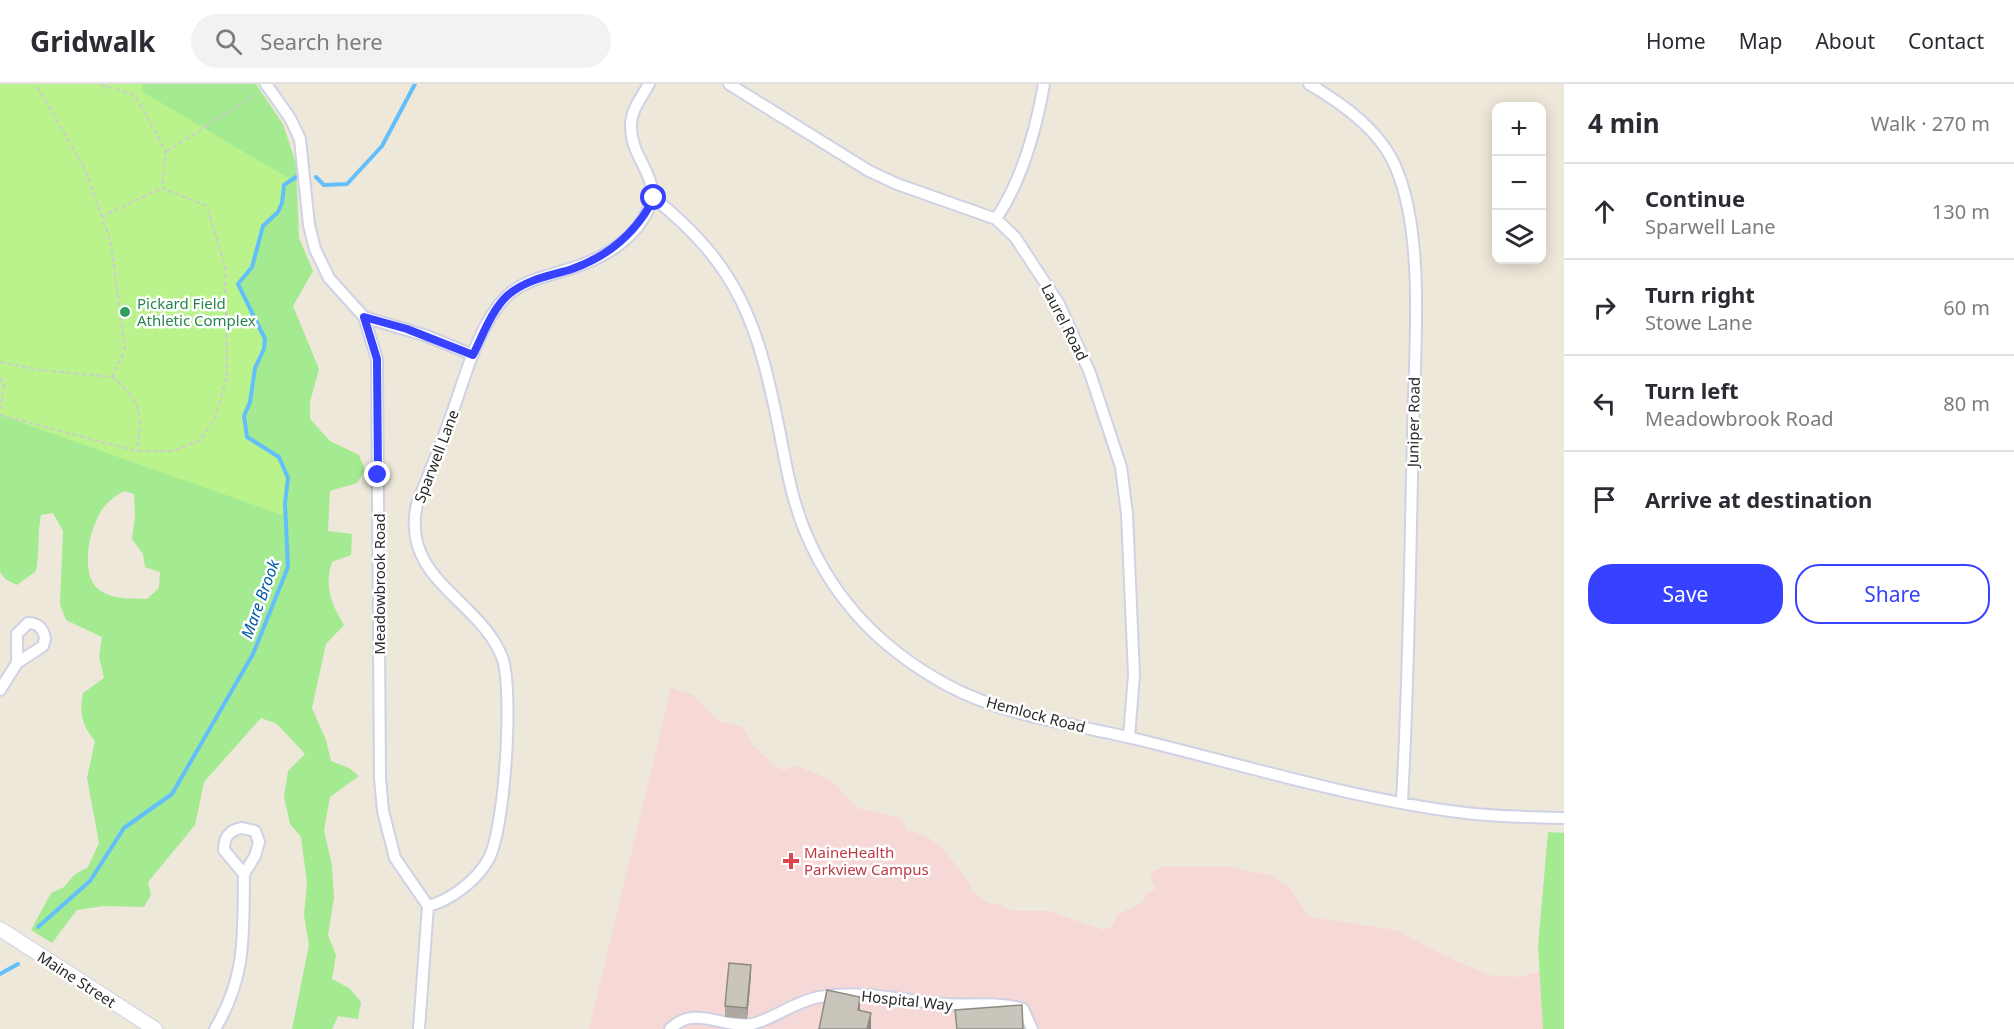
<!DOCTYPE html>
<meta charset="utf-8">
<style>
body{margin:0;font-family:"Noto Sans",sans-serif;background:#f2f2f3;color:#2b2b33}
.controls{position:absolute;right:18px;top:18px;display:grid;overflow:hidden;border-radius:12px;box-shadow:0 3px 15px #0003}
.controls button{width:54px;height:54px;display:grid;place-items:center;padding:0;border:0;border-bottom:2px solid #e1e1e2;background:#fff;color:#2b2b33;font:30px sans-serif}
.stop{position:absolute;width:18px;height:18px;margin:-14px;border:4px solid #3642ff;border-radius:50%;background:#fff}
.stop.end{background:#3642ff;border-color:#fff;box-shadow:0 2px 6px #0008}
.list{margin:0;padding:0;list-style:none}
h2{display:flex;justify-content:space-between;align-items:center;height:78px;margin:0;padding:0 24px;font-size:26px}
h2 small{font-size:20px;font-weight:400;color:#7c7c81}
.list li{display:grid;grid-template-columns:39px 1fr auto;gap:18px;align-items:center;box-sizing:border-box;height:96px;padding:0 24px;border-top:2px solid #e1e1e2}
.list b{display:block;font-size:22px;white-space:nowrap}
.list p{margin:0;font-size:20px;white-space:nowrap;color:#7c7c81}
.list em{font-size:20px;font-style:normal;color:#7c7c81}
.actions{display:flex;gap:12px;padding:18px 24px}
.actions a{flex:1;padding:14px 0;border:2px solid #3642ff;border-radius:24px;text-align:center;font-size:21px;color:#3642ff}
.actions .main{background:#3642ff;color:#fff}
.icon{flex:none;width:33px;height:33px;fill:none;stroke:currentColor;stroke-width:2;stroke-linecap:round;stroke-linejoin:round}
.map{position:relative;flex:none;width:1564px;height:945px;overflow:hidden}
header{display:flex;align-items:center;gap:36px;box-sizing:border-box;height:84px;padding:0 30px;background:#fff;border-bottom:2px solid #e1e1e2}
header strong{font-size:28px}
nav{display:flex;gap:33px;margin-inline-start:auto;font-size:21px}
.search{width:420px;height:54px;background:#f2f2f3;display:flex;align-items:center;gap:15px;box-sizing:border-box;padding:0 21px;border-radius:33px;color:#7c7c81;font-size:22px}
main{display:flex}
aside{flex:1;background:#fff}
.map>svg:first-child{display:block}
.medical{fill:#f6d9d6}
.green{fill:#a4ea91;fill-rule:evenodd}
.pitch{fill:#baf38b}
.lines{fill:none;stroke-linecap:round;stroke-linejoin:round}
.stream{stroke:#62bffb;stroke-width:4}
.minor-casing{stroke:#cfd1e5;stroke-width:14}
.tertiary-casing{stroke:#cfd1e5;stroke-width:16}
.path{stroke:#ccc;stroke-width:2;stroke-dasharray:4.5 3;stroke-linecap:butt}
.minor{stroke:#fff;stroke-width:10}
.tertiary{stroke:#fff;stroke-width:14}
.wall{fill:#ada9a0}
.shaded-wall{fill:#8d8a82}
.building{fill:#c9c5ba;stroke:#8d8a82;stroke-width:1.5}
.route{stroke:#3642ff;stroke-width:8}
.leisure-dot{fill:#2e9e5b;stroke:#fff;stroke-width:2}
.health-dot{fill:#e0444e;stroke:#fff;stroke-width:2}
.labels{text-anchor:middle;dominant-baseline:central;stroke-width:5;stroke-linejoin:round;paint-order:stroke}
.leisure-label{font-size:15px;fill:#27864d;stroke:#fff;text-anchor:start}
.street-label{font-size:15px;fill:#2a2a2a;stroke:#fff}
.health-label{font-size:15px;fill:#be3a42;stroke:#fff;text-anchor:start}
.water-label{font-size:16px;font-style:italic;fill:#0059a8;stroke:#fff}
</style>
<header>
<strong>Gridwalk</strong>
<div class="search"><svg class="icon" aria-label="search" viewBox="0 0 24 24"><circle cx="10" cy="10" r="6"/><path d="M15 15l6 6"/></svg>Search here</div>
<nav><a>Home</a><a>Map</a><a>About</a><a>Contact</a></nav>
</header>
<main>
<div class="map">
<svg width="1564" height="945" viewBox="0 0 1564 945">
<rect width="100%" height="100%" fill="#eee8da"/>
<!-- medical -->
<path class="medical" d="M 671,604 L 693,611 L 718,637 L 742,643 L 753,661 L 776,683 L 784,686 L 796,682 L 820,691 L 831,696 L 857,724 L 901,734 L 908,746 L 926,752 L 942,763 L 968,797 L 972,807 L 988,819 L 1002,821 L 1011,827 L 1049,827 L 1103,846 L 1113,842 L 1117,831 L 1143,818 L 1145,811 L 1156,804 L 1151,796 L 1151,788 L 1165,782 L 1229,783 L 1269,791 L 1288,801 L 1309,833 L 1396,846 L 1441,870 L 1489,891 L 1519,893 L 1540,888 L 1543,945 L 589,945 Z"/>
<!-- green -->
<path class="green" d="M 37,0 L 256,0 L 283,40 L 296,79 L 299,154 L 313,187 L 293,222 L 319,285 L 310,318 L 310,335 L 330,357 L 359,371 L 365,386 L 357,399 L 330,407 L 328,447 L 352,450 L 351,471 L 332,478 C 324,502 331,520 344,541 L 326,560 L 312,624 L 326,656 L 331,677 L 349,684 L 359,692 L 330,713 L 324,746 L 332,782 L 334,814 L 328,851 L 336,871 L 332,895 L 349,904 L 361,918 L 358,935 L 338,932 L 332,945 L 292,945 L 309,861 L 304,831 L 307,799 L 301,753 L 290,740 L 284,713 L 288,687 L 305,670 L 277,640 L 261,634 L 204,698 L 195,741 L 148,798 L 151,811 L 144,823 L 104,822 L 77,826 L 52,859 L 31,846 L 51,809 L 64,803 L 74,791 L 88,783 L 99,759 L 87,694 L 95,657 C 82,642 79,629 83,609 L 104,594 L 99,573 L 102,553 L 66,536 L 60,520 L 63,447 L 53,429 L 41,431 C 37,450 40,468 36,487 L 17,501 L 5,495 L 0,488 L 0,71 ZM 124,407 L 134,410 L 135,433 L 132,455 L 143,470 L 145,483 L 160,488 L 159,504 L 147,515 C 131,514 115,516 101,507 C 80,495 88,451 98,433 C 103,421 113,413 124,407 Z
M 1548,748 L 1564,749 L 1564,945 L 1543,945 L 1538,862 Z"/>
<!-- pitch -->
<path class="pitch" d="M 0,0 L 142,0 L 143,8 L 290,95 L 284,101 L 282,119 L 278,128 L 263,142 L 252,183 L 238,200 L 265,255 L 264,265 L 255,284 L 250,318 L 244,332 L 247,353 C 265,363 287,373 288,395 C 288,409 285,419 288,433 L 0,331 Z"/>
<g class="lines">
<!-- stream -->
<path class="stream" d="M 316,93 L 324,101 L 347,100 L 382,62 L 415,0
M 38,843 L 90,797 L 124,744 L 172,710 L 253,570 L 288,483 L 285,419 L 288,394 L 279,373 L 247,353 L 244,332 L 250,318 L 255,284 L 264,265 L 265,255 L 238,200 L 252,183 L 263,142 L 278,128 L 282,119 L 284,101 L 296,93
M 0,890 L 18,880"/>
<defs>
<path id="minor" d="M 266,0 L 290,34 L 300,55 L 309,141 L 315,165 L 329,194 L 364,233 L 377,275 L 380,694 L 383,727 L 395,774 L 428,822 L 419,945
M 729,0 L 869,87 L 897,100 L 996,135 L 1015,153 L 1059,220 L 1090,289 L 1121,383 L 1127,430 L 1134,591 L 1129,653
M 1309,0 C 1343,20 1381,47 1396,84 C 1426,154 1414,273 1413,350 C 1410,472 1409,595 1402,717
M 654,114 C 740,183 758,241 779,345 C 786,381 792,418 807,452 C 836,519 883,566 947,601 C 1004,632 1074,640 1136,655 C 1243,681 1357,716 1466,729 C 1498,733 1531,733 1564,734
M 996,135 C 1022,96 1036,46 1044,0
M 364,233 L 427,252 L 473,271
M 28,539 C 38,539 44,545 45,555 L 43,562 L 17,579 L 17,550 Z
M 0,606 L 17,579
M 242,744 L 255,747 L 259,758 L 255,772 L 244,790 L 224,766 C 224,753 229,746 242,744 Z
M 428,822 C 451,816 476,797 488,776 C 505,748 514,603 502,573 C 479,515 400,495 417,420 C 428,392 440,364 450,335 C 464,298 477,241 507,212 C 524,196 548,192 569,185 C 597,177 628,160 643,135 C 669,95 630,80 631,41 C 631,26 642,13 649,0
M 215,945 C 247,891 243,851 244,790
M 670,945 C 695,920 723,945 752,940 C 774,935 793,918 819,913 C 864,905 903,917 946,920 C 972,922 998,917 1023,925 L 1032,945"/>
<path id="tertiary" d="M 0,845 L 155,945"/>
</defs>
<!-- minor casing -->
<use href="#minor" class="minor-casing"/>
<!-- tertiary casing -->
<use href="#tertiary" class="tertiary-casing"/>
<!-- path -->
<path class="path" d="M 166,68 L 257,10
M 101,133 L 162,104
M 0,278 L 40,286 L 112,293 L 125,266 L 111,159 L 85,85 L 36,0
M 0,293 L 4,301 L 0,325
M 112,293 C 142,317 142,330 137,367
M 0,331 L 137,367 L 173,367 L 200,356 L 215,334 L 227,293 L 225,183 L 207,122 L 162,104 L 166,68 L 135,11 L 98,0"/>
<!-- minor -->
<use href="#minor" class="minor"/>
<!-- tertiary -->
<use href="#tertiary" class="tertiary"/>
</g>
<!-- wall -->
<path class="wall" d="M 751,892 L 747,935 L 725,933 L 725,922 Z"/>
<!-- shaded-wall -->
<path class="shaded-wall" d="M 751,881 L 751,892 L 747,935 L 747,924 Z
M 860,913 L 860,933 L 858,926 Z
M 871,929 L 871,945 L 867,945 Z"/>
<!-- building -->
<path class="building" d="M 729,879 L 751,881 L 747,924 L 725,922 Z
M 827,906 L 860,913 L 858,926 L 871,929 L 867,945 L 819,945 Z
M 1022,921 L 1023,945 L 957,945 L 955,926 Z"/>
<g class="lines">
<!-- route -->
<path class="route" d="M 378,391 L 377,275 L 364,233 L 407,245 L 473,271 C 483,251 491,227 508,211 C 527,195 550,192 572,185 C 609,172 636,149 654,114"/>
</g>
<!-- markers -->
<circle class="leisure-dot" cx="125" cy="228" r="6"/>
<path class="health-dot" d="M788 768h6v6h6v6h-6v6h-6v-6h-6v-6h6z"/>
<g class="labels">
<!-- leisure labels -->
<g class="leisure-label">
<text x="137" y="219">Pickard Field<tspan x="137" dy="17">Athletic Complex</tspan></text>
</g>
<!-- street labels -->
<g class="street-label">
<text transform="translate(1065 238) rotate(63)">Laurel Road</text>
<text transform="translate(1413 338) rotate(-89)">Juniper Road</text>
<text transform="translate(436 372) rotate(-69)">Sparwell Lane</text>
<text transform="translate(379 500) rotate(-90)">Meadowbrook Road</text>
<text transform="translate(1036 630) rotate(15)">Hemlock Road</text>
<text transform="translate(77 895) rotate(33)">Maine Street</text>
<text transform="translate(907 916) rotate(6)">Hospital Way</text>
</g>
<!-- health labels -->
<g class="health-label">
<text x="804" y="768">MaineHealth<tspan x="804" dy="17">Parkview Campus</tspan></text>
</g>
<!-- water labels -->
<g class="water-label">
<text transform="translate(260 515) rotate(-70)">Mare Brook</text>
</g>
</g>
</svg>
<div class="controls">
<button>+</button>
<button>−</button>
<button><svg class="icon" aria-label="layers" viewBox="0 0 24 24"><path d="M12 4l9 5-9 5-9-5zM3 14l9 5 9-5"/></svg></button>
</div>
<div class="stop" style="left:654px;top:114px"></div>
<div class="stop end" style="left:378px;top:391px"></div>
</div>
<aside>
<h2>4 min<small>Walk · 270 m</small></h2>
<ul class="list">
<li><svg class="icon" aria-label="ahead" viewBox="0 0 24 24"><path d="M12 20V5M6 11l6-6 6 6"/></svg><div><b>Continue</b><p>Sparwell Lane</p></div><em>130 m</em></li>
<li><svg class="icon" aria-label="right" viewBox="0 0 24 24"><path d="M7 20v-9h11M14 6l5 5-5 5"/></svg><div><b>Turn right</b><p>Stowe Lane</p></div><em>60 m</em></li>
<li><svg class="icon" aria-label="left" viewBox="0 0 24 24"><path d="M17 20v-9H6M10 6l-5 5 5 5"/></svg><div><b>Turn left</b><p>Meadowbrook Road</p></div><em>80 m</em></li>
<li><svg class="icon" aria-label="arrive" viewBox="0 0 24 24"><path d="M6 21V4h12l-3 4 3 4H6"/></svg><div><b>Arrive at destination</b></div></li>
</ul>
<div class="actions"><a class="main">Save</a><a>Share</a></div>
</aside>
</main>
